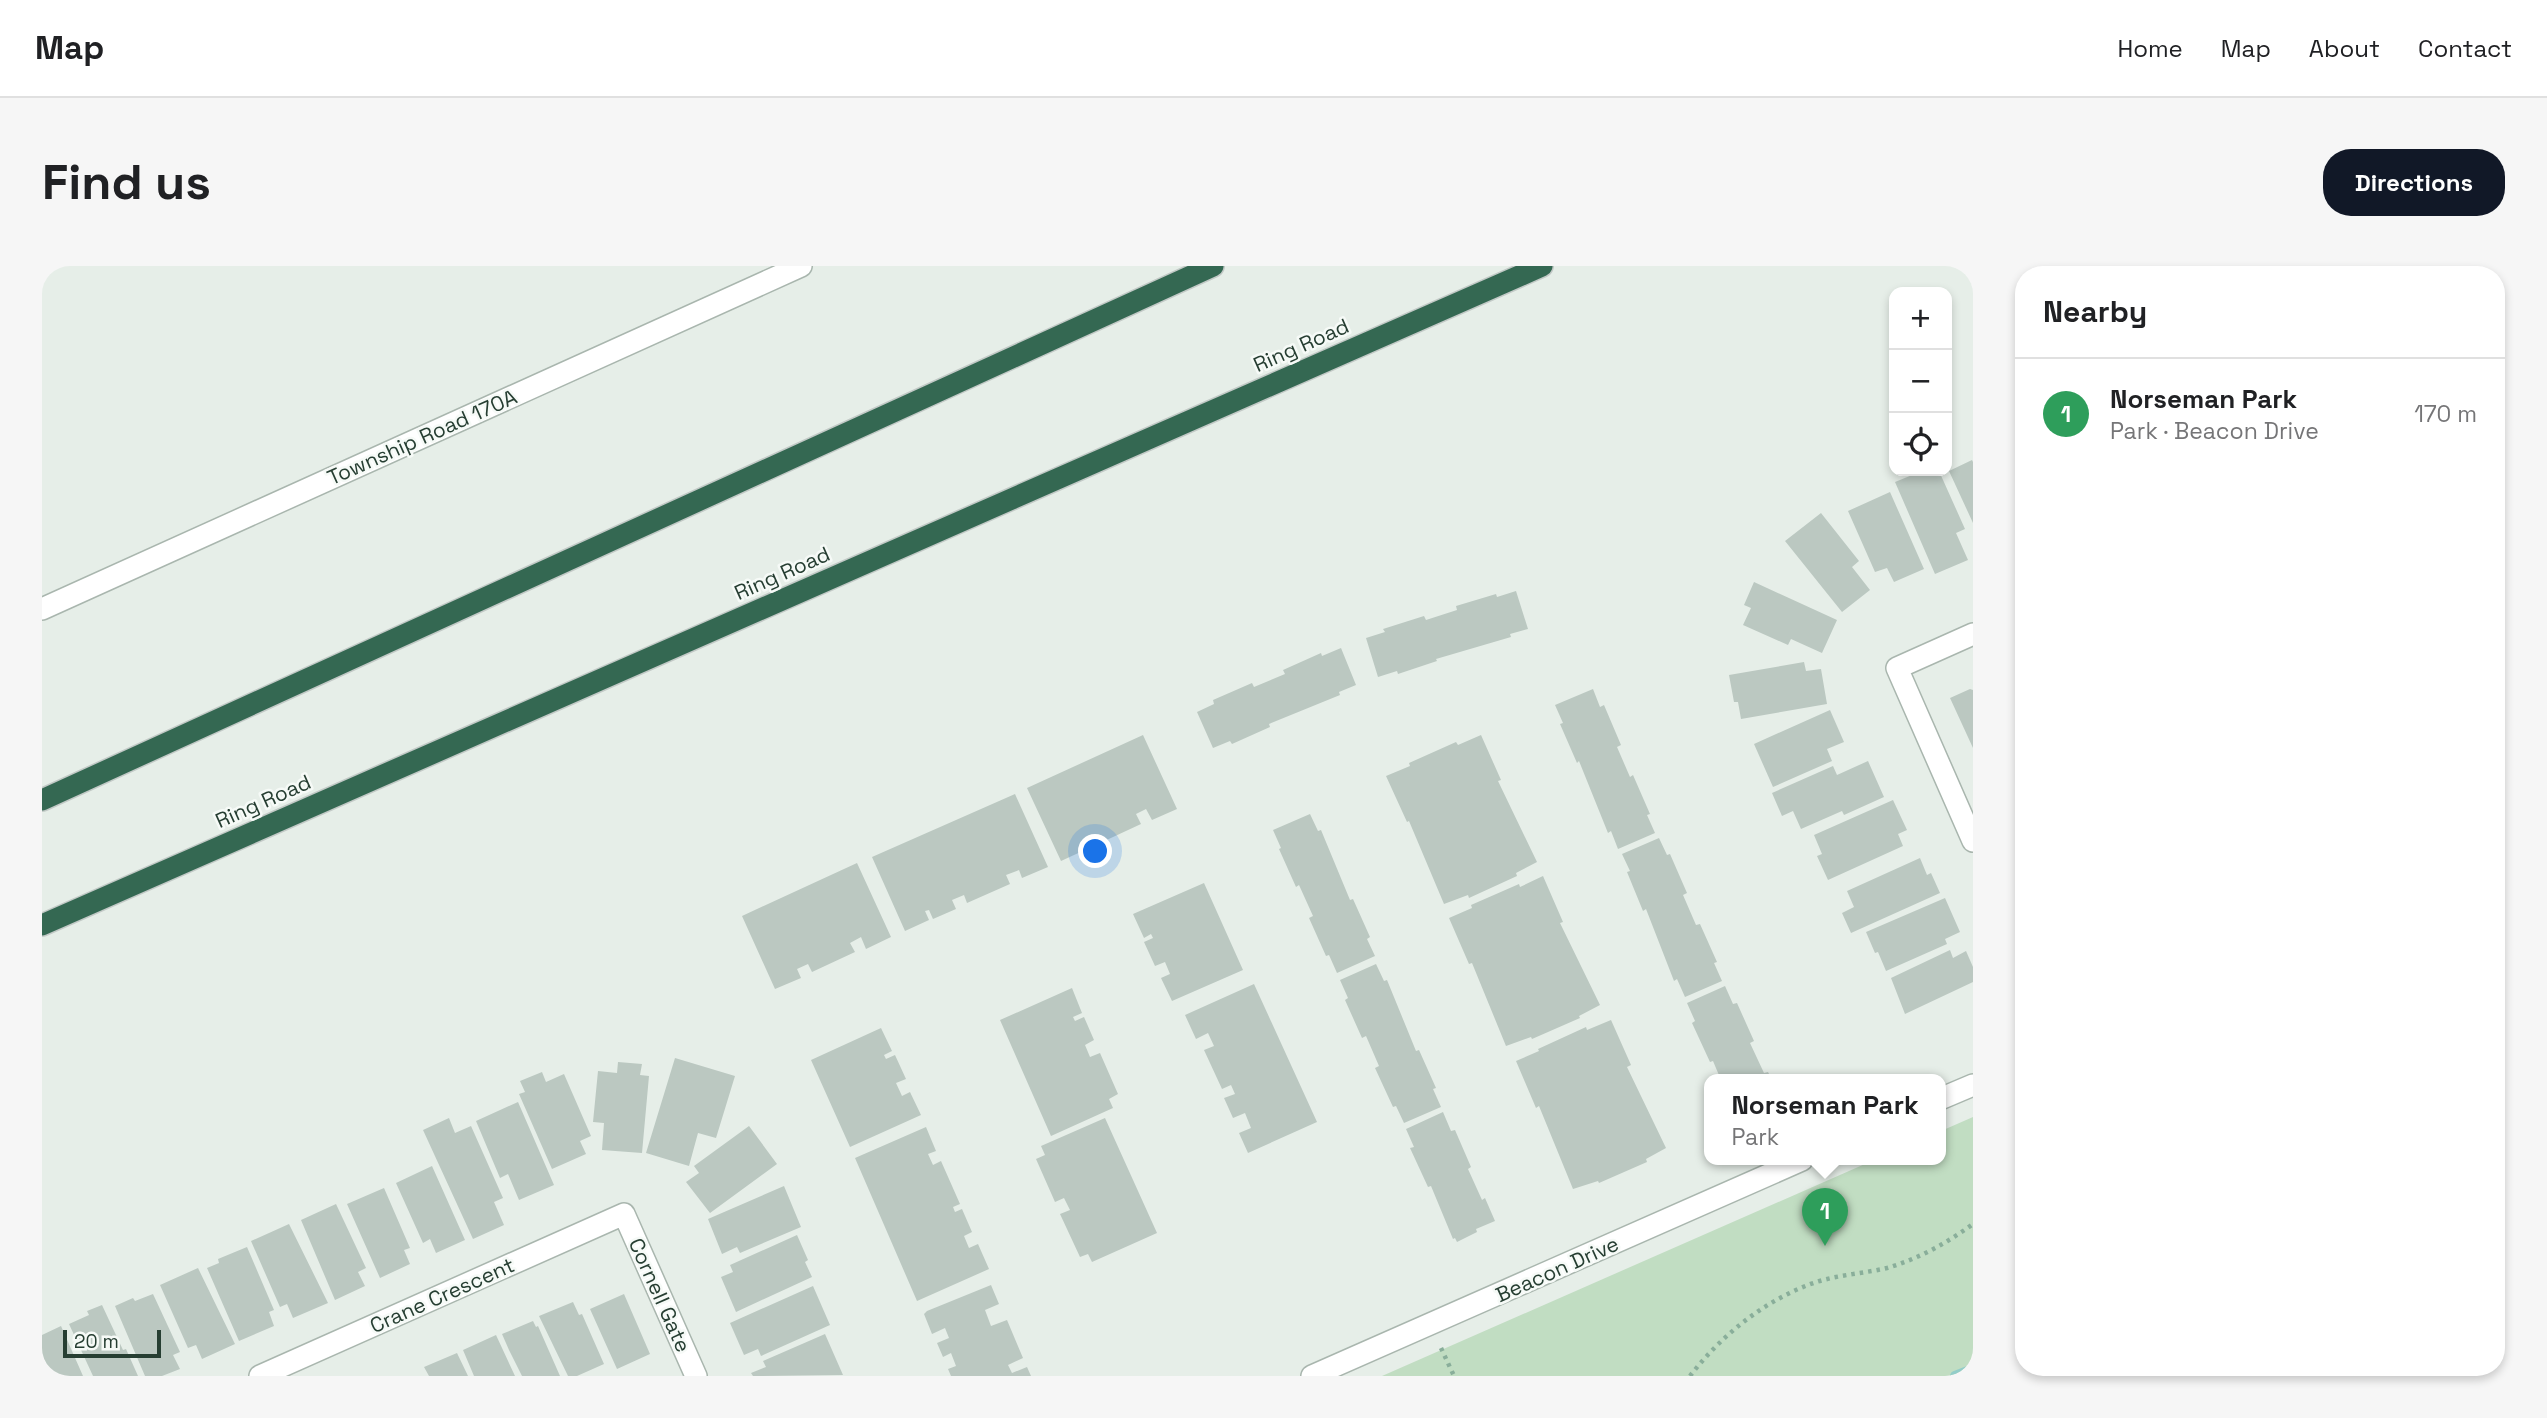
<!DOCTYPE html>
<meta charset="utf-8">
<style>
body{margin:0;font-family:"Space Grotesk",sans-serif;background:#f6f6f6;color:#202124}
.controls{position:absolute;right:21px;top:21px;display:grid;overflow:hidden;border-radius:14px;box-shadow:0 4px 10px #0003}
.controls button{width:63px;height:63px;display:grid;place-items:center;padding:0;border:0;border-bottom:2px solid #e0e0e0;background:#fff;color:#202124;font:35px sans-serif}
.scale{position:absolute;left:21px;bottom:18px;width:98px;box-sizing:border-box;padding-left:7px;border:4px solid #263e32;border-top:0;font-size:19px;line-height:24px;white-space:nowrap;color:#263e32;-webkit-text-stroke:5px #f6faf7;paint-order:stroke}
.you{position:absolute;left:1054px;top:586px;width:24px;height:24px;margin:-18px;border:5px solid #fff;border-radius:50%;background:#1a73e8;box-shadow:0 0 0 10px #1a73e833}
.badge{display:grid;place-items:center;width:46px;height:46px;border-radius:50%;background:#111827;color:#fff;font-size:23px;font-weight:700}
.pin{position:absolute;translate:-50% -58px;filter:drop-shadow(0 2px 4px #0008)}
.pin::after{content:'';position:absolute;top:37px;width:24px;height:21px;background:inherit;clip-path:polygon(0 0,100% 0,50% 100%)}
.popup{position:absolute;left:1662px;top:808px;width:242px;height:91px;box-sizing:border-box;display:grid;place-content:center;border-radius:14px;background:#fff;filter:drop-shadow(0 2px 5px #0005);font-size:23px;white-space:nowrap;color:#757577}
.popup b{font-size:26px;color:#202124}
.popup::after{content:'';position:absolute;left:50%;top:100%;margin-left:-14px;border:14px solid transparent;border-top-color:#fff}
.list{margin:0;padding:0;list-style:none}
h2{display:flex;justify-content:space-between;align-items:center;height:91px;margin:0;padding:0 28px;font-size:30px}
h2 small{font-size:23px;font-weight:400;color:#757577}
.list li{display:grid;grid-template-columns:46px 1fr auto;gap:21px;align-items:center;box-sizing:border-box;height:112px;padding:0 28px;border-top:2px solid #e0e0e0}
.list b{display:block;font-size:26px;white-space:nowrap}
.list p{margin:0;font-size:23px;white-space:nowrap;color:#757577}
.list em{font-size:23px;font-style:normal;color:#757577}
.icon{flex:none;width:38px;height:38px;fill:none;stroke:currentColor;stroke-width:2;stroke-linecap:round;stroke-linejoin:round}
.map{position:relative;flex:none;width:1931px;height:1110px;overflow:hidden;border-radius:28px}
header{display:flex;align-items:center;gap:42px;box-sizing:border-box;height:98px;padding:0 35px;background:#fff;border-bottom:2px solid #e0e0e0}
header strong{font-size:33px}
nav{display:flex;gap:38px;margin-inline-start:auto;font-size:24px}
.intro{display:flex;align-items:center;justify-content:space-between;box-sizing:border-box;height:168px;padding:0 42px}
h1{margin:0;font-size:49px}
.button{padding:18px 32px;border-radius:28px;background:#111827;color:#fff;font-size:24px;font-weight:700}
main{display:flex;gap:42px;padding:0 42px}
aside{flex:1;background:#fff;border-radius:28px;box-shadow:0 4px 10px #0003}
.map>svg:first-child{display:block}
.green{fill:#c1ddc2}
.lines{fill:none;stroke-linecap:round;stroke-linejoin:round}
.stream{stroke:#93cdc9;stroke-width:10}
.building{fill:#bbc8c1}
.minor-casing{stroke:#a9b6ae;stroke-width:24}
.motorway-casing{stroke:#c2c9c6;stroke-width:24}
.path{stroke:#89ae9a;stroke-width:4.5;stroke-dasharray:3.5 5;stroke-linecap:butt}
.minor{stroke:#fff;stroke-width:21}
.motorway{stroke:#346852;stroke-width:21}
.labels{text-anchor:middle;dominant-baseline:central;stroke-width:5;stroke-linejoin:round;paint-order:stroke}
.street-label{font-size:21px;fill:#263e32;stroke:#f6faf7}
</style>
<header>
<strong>Map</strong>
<nav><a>Home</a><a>Map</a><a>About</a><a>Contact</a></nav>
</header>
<div class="intro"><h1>Find us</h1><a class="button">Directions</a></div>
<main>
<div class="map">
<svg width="1931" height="1110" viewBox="0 0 1931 1110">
<rect width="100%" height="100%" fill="#e6eee8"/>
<!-- green -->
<path class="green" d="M 1931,851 L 1931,1110 L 1340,1110 L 1832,894 L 1898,894 L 1899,865 Z"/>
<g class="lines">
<!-- stream -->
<path class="stream" d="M 1913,1110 L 1931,1103"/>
</g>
<!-- building -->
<path class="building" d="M 1930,194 L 1931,196 L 1931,257 L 1907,205 Z
M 1880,205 L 1897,205 L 1923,263 L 1914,267 L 1926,294 L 1893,308 L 1853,216 Z
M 1848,226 L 1882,303 L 1852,316 L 1845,302 L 1833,306 L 1806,245 Z
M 1779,247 L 1817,295 L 1810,301 L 1828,324 L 1800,346 L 1743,275 Z
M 1712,316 L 1795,354 L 1780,387 L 1749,373 L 1746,379 L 1701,359 L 1709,342 L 1702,339 Z
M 1474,325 L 1486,363 L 1468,368 L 1469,371 L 1394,393 L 1395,395 L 1356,408 L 1355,405 L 1336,411 L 1324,372 L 1343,366 L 1341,363 L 1382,350 L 1384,354 L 1415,344 L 1414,340 L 1454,328 L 1455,331 Z
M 1299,382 L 1314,419 L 1297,426 L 1298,429 L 1227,458 L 1228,461 L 1190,478 L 1188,475 L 1171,482 L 1155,446 L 1172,438 L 1171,434 L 1210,417 L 1212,421 L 1243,408 L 1241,404 L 1279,387 L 1280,390 Z
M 1762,396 L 1764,405 L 1779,403 L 1785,438 L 1699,453 L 1696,436 L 1692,436 L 1687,409 Z
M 1551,423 L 1558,441 L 1562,439 L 1579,479 L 1575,481 L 1588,511 L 1591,509 L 1608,548 L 1605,549 L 1613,567 L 1576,583 L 1569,565 L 1566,567 L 1537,495 L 1535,497 L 1518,458 L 1521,457 L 1513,439 Z
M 1928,423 L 1931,424 L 1931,482 L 1908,432 Z
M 1788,444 L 1802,476 L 1785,483 L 1790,495 L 1731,521 L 1712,478 Z
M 1101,469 L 1135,543 L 1110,554 L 1104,543 L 1094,548 L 1099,558 L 1056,578 L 1051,569 L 1040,574 L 1045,583 L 1019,595 L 985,522 Z
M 1439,469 L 1459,514 L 1456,515 L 1495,596 L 1474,607 L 1475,610 L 1427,632 L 1426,629 L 1402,638 L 1367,555 L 1365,556 L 1344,510 L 1368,500 L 1367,497 L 1414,476 L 1416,479 Z
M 1826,495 L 1842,531 L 1802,549 L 1800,545 L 1759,563 L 1751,545 L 1740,550 L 1730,527 L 1791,500 L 1795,509 Z
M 973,528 L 1006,601 L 980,612 L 977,604 L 964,609 L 968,618 L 925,637 L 922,629 L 910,634 L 914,643 L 891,653 L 887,644 L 883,645 L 887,654 L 863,665 L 830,591 Z
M 1851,534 L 1865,564 L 1856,568 L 1861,580 L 1786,614 L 1775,590 L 1780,588 L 1772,569 Z
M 1268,548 L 1276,565 L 1279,564 L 1308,634 L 1311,633 L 1328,671 L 1325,673 L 1333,690 L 1295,707 L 1287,689 L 1284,690 L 1267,652 L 1271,650 L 1257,619 L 1254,621 L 1237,583 L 1239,582 L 1231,564 Z
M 1617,572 L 1625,589 L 1628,588 L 1645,627 L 1641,629 L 1654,659 L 1658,658 L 1675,696 L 1672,697 L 1680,715 L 1643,731 L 1635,713 L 1632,715 L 1604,643 L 1601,645 L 1585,606 L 1588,605 L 1580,588 Z
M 1878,592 L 1885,609 L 1889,607 L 1898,627 L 1809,667 L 1800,647 L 1812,641 L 1805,625 Z
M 815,597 L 849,671 L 824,683 L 819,671 L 808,677 L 813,686 L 770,706 L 766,698 L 755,703 L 759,712 L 733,723 L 700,650 Z
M 1501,610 L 1521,656 L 1518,657 L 1558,739 L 1537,750 L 1538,752 L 1490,773 L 1489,771 L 1464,780 L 1430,697 L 1427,698 L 1407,652 L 1430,642 L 1429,639 L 1477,618 L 1478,621 Z
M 1162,617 L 1201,704 L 1130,735 L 1119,712 L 1128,708 L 1123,696 L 1113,700 L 1102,676 L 1111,672 L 1109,668 L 1102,672 L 1091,648 Z
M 1903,632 L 1918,666 L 1903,673 L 1905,678 L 1844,705 L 1836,686 L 1833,687 L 1824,666 Z
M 1908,684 L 1911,692 L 1924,685 L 1931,701 L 1931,716 L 1863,748 L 1849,712 Z
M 1334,698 L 1342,715 L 1345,714 L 1374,785 L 1377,784 L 1394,822 L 1391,823 L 1399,841 L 1362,857 L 1354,840 L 1351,841 L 1333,802 L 1337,800 L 1324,770 L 1320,772 L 1303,734 L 1306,732 L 1298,714 Z
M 1212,718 L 1275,856 L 1206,887 L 1197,867 L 1209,862 L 1203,847 L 1191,852 L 1182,832 L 1193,828 L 1189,819 L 1180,823 L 1162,784 L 1172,780 L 1166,767 L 1154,773 L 1143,749 Z
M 1683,720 L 1691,738 L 1695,737 L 1712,775 L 1708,777 L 1722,807 L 1726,806 L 1730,814 L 1679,814 L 1671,795 L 1668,796 L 1650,757 L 1653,755 L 1645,737 Z
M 1030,722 L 1040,747 L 1031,751 L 1033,755 L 1042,751 L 1052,774 L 1043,779 L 1048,791 L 1058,787 L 1076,828 L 1067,833 L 1071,842 L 1009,870 L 958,754 Z
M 1569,754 L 1589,799 L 1585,801 L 1624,882 L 1604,893 L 1605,896 L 1557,917 L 1556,915 L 1531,923 L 1497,840 L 1494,842 L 1474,795 L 1497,785 L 1496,783 L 1544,761 L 1545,764 Z
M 839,762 L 850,785 L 842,789 L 844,793 L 853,789 L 864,813 L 854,817 L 860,830 L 868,826 L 879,849 L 808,881 L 769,794 Z
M 633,792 L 693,810 L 674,872 L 656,867 L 647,900 L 604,887 Z
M 576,796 L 600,798 L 598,809 L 607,810 L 600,887 L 560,884 L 562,857 L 551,856 L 556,805 L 575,807 Z
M 500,806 L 504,816 L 522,808 L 549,870 L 538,875 L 544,888 L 510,903 L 477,828 L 483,826 L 478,815 Z
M 476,836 L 512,919 L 477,934 L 466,908 L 458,912 L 434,855 Z
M 1401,846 L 1409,865 L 1413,864 L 1429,901 L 1426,903 L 1440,934 L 1443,932 L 1453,955 L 1434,963 L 1435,966 L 1415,976 L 1413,972 L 1411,973 L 1389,920 L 1386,921 L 1368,882 L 1372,881 L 1364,863 Z
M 407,852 L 413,867 L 429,860 L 461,932 L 452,936 L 462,959 L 431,973 L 381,864 Z
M 1063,852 L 1115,967 L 1050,996 L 1046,988 L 1038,991 L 1018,948 L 1028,944 L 1022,932 L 1013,936 L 994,893 L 1003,889 L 999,880 Z
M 707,860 L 735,898 L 668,947 L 644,916 L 657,907 L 652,900 Z
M 884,861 L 894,885 L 886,888 L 891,899 L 899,895 L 918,938 L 911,941 L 913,946 L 920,943 L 930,966 L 922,970 L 927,982 L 936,978 L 947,1003 L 875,1035 L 813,892 Z
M 390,900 L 423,974 L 394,987 L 388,973 L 381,977 L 354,917 Z
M 742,920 L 759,961 L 698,987 L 695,981 L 680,988 L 666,953 Z
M 342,922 L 368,982 L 362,984 L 368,998 L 338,1012 L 305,938 Z
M 294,938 L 324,1002 L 316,1006 L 323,1020 L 293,1034 L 259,954 Z
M 247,958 L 286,1037 L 251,1052 L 245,1038 L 238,1041 L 209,975 Z
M 755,969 L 766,994 L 763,996 L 770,1011 L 694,1046 L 679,1011 L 691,1006 L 688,999 Z
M 205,981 L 232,1044 L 227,1046 L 232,1060 L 197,1075 L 165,1002 L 177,997 L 176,993 Z
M 156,1002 L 193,1078 L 160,1093 L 154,1079 L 146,1082 L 118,1019 Z
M 949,1019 L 957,1038 L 943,1044 L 949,1060 L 965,1054 L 981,1092 L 966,1099 L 970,1107 L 985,1101 L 989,1110 L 909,1110 L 906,1103 L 914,1100 L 909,1087 L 901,1091 L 895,1077 L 907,1072 L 903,1062 L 890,1068 L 882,1048 L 885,1045 Z
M 771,1020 L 788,1059 L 719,1090 L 716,1083 L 702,1089 L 688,1057 Z
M 111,1028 L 138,1086 L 131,1089 L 138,1103 L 120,1110 L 103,1110 L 73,1040 L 91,1032 L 93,1035 Z
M 582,1028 L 608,1088 L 575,1103 L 548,1043 Z
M 531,1036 L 537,1049 L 540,1048 L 562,1098 L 535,1110 L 526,1110 L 497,1050 Z
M 60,1039 L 81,1084 L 84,1083 L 96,1110 L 51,1110 L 27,1058 L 47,1049 L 45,1045 Z
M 491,1055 L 494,1061 L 496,1060 L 518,1110 L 480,1110 L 467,1084 L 460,1068 Z
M 19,1060 L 41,1110 L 0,1110 L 0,1069 Z
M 783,1068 L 801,1109 L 711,1110 L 709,1107 L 724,1101 L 721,1095 Z
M 454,1069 L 473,1110 L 432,1110 L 421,1084 Z
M 415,1087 L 426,1110 L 387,1110 L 382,1101 Z"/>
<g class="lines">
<defs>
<path id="minor" d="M 0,343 L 759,0
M 1931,368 L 1855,402 L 1931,575
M 1898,833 L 1931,819
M 218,1110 L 582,948 L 654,1110
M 1270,1110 L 1760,894"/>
<path id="motorway" d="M 0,534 L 1171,0
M 0,659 L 1500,0"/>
</defs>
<!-- minor casing -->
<use href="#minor" class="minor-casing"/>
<!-- motorway casing -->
<use href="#motorway" class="motorway-casing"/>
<!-- path -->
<path class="path" d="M 1399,1082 L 1412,1110
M 1648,1110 C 1678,1071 1719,1037 1766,1019 C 1791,1009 1819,1008 1845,1002 C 1876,993 1905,977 1931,958"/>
<!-- minor -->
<use href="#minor" class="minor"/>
<!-- motorway -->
<use href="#motorway" class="motorway"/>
</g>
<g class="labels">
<!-- street labels -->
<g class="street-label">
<text transform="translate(1259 79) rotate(-24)">Ring Road</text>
<text transform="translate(380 171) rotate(-24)">Township Road 170A</text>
<text transform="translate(740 307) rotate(-24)">Ring Road</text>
<text transform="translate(221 535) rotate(-24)">Ring Road</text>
<text transform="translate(1515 1003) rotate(-24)">Beacon Drive</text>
<text transform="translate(400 1029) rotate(-24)">Crane Crescent</text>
<text transform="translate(618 1029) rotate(66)">Cornell Gate</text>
</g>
</g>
</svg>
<div class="controls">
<button>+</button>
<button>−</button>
<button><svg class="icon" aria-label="locate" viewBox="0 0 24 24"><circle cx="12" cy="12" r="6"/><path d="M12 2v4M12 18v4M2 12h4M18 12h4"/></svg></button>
</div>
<div class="scale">20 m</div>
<div class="you"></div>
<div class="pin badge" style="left:1783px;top:980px;background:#2e9e5b">1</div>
<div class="popup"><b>Norseman Park</b>Park</div>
</div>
<aside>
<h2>Nearby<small></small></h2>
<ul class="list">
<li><span class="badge" style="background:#2e9e5b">1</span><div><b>Norseman Park</b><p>Park · Beacon Drive</p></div><em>170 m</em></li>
</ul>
</aside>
</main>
